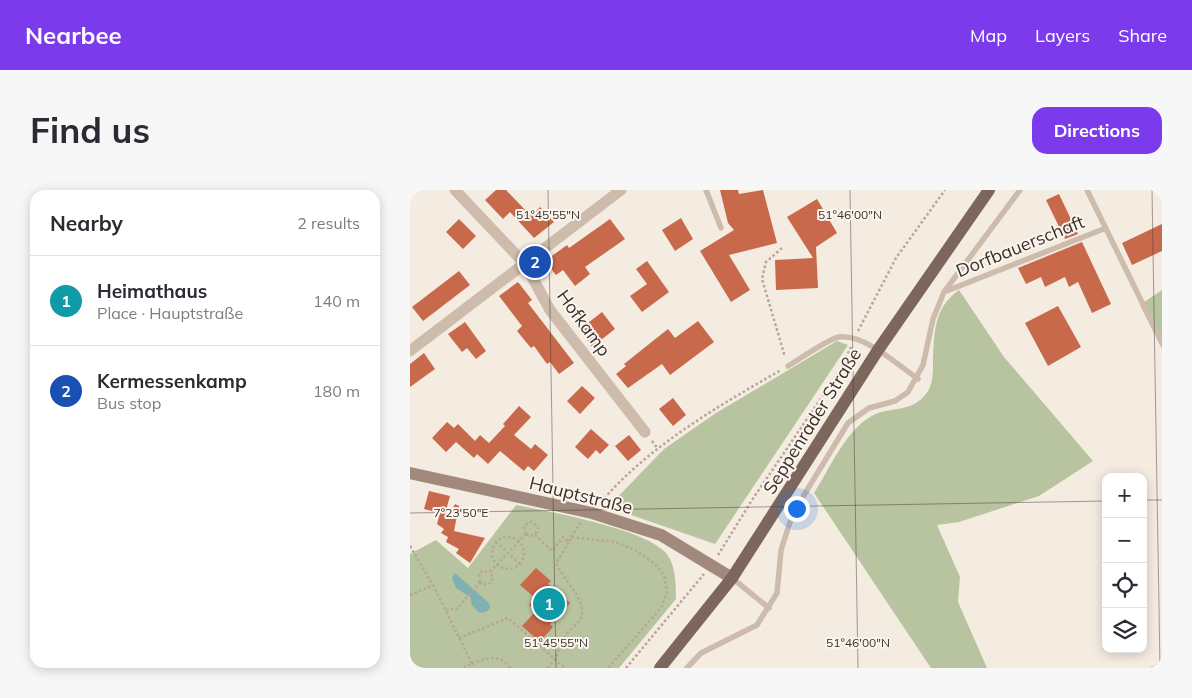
<!DOCTYPE html>
<meta charset="utf-8">
<style>
body{margin:0;font-family:Mulish,sans-serif;background:#f7f7f7;color:#2b2b33}
.controls{position:absolute;right:15px;bottom:15px;display:grid;overflow:hidden;border-radius:10px;box-shadow:0 2px 12px #0003}
.controls button{width:45px;height:45px;display:grid;place-items:center;padding:0;border:0;border-bottom:1px solid #e1e1e2;background:#fff;color:#2b2b33;font:25px sans-serif}
.you{position:absolute;left:386px;top:318px;width:18px;height:18px;margin:-12px;border:4px solid #fff;border-radius:50%;background:#1a73e8;box-shadow:0 0 0 8px #1a73e833}
.badge{display:grid;place-items:center;width:32px;height:32px;border-radius:50%;background:#7c3aed;color:#fff;font-size:16px;font-weight:700}
.pin{position:absolute;translate:-50% -50%;border:2px solid #fff;box-shadow:0 1px 5px #0006}
.list{margin:0;padding:0;list-style:none}
h2{display:flex;justify-content:space-between;align-items:center;height:65px;margin:0;padding:0 20px;font-size:21px}
h2 small{font-size:16px;font-weight:400;color:#7c7c81}
.list li{display:grid;grid-template-columns:32px 1fr auto;gap:15px;align-items:center;box-sizing:border-box;height:90px;padding:0 20px;border-top:1px solid #e1e1e2}
.list b{display:block;font-size:19px;white-space:nowrap}
.list p{margin:0;font-size:16px;white-space:nowrap;color:#7c7c81}
.list em{font-size:16px;font-style:normal;color:#7c7c81}
.icon{flex:none;width:28px;height:28px;fill:none;stroke:currentColor;stroke-width:2;stroke-linecap:round;stroke-linejoin:round}
.map{position:relative;flex:none;width:752px;height:478px;overflow:hidden;border-radius:15px}
header{display:flex;align-items:center;gap:30px;box-sizing:border-box;height:70px;padding:0 25px;background:#7c3aed;color:#fff}
header strong{font-size:24px}
nav{display:flex;gap:28px;margin-inline-start:auto;font-size:18px}
.intro{display:flex;align-items:center;justify-content:space-between;box-sizing:border-box;height:120px;padding:0 30px}
h1{margin:0;font-size:35px}
.button{padding:12px 22px;border-radius:15px;background:#7c3aed;color:#fff;font-size:18px;font-weight:700}
main{display:flex;gap:30px;padding:0 30px}
aside{flex:1;background:#fff;border-radius:15px;box-shadow:0 2px 12px #0003}
.map>svg:first-child{display:block}
.green{fill:#b8c4a0}
.water{fill:#7fb0b2}
.building{fill:#c8694b}
.lines{fill:none;stroke-linecap:round;stroke-linejoin:round}
.path{stroke:#b9a596;stroke-width:2.5;stroke-dasharray:2.5 2.5;stroke-linecap:butt}
.lane{stroke:#cdbbac;stroke-width:5.5}
.street{stroke:#cdbbac;stroke-width:11}
.secondary{stroke:#a18a7d;stroke-width:12}
.primary{stroke:#7d675c;stroke-width:12}
.ticks{fill:none;stroke:#3b302b;stroke-width:1;stroke-opacity:0.45}
.labels{text-anchor:middle;dominant-baseline:central;stroke-width:4;stroke-linejoin:round;paint-order:stroke}
.street-label{font-size:18px;fill:#3b302b;stroke:#fbf5ee}
.ticks-label{font-size:12px;text-anchor:middle;fill:#3b302b;stroke:#fbf5ee;stroke-width:4;stroke-linejoin:round;paint-order:stroke}
</style>
<header>
<strong>Nearbee</strong>
<nav><a>Map</a><a>Layers</a><a>Share</a></nav>
</header>
<div class="intro"><h1>Find us</h1><a class="button">Directions</a></div>
<main>
<aside>
<h2>Nearby<small>2 results</small></h2>
<ul class="list">
<li><span class="badge" style="background:#0f9aa8">1</span><div><b>Heimathaus</b><p>Place · Hauptstraße</p></div><em>140 m</em></li>
<li><span class="badge" style="background:#1a4fb4">2</span><div><b>Kermessenkamp</b><p>Bus stop</p></div><em>180 m</em></li>
</ul>
</aside>
<div class="map">
<svg width="752" height="478" viewBox="0 0 752 478">
<rect width="100%" height="100%" fill="#f4ebe1"/>
<!-- green -->
<path class="green" d="M 549,100 L 594,167 L 683,271 L 629,306 L 549,332 L 527,335 L 550,387 L 548,412 L 577,478 L 521,478 L 404,303 C 420,278 435,242 460,227 C 478,215 503,225 518,201 C 523,193 523,181 523,171 C 524,142 524,118 549,100 Z
M 752,100 L 752,159 L 730,115 Z
M 427,151 L 438,155 L 305,354 L 198,317 L 254,259 L 306,223 Z
M 106,315 C 140,322 232,338 255,362 C 266,374 266,394 266,409 L 209,478 L 0,478 L 0,364 L 26,350 L 58,378 Z"/>
<!-- water -->
<path class="water" d="M 45,383 L 79,413 L 80,418 L 76,422 L 69,423 L 62,415 L 60,407 L 46,398 L 42,388 Z"/>
<!-- building -->
<path class="building" d="M 86,0 L 96,0 L 121,26 L 130,17 L 144,32 L 124,48 L 100,22 L 93,29 L 75,10 Z
M 310,0 L 328,0 L 329,4 L 353,0 L 367,53 L 319,65 L 340,100 L 321,112 L 290,61 L 324,40 L 318,33 Z
M 649,4 L 668,44 L 655,49 L 636,10 Z
M 407,9 L 427,43 L 406,57 L 408,98 L 366,100 L 365,70 L 403,68 L 377,27 Z
M 271,28 L 283,49 L 265,61 L 252,40 Z
M 49,29 L 66,46 L 53,59 L 36,42 Z
M 200,29 L 215,49 L 175,77 L 180,84 L 165,96 L 153,80 L 146,85 L 135,71 L 157,55 L 159,58 Z
M 752,34 L 752,61 L 722,75 L 712,53 Z
M 672,52 L 701,114 L 682,123 L 668,92 L 659,97 L 655,87 L 635,97 L 631,87 L 616,94 L 608,78 Z
M 237,71 L 259,102 L 232,122 L 220,106 L 237,94 L 226,79 Z
M 49,81 L 60,95 L 13,131 L 2,117 Z
M 108,92 L 122,110 L 118,113 L 164,173 L 149,184 L 140,172 L 137,174 L 124,156 L 121,158 L 107,141 L 112,136 L 89,106 Z
M 648,116 L 671,157 L 638,176 L 615,133 Z
M 192,122 L 205,139 L 182,157 L 169,140 Z
M 288,131 L 304,152 L 260,185 L 252,174 L 218,198 L 206,184 L 216,176 L 214,174 L 258,139 L 265,148 Z
M 55,132 L 76,161 L 66,169 L 57,158 L 52,162 L 38,144 Z
M 14,163 L 25,179 L 0,197 L 0,174 Z
M 172,196 L 185,208 L 170,224 L 157,211 Z
M 263,208 L 276,225 L 263,236 L 249,219 Z
M 109,216 L 121,227 L 104,245 L 121,259 L 125,254 L 138,265 L 124,281 L 118,276 L 114,281 L 90,261 L 78,274 L 67,264 L 64,268 L 46,252 L 36,262 L 22,248 L 37,232 L 44,238 L 48,234 L 65,251 L 70,245 L 79,253 L 95,236 L 93,234 Z
M 181,239 L 199,255 L 190,264 L 186,260 L 178,269 L 165,257 Z
M 219,245 L 231,260 L 218,271 L 205,256 Z
M 19,301 L 40,306 L 35,324 L 40,324 L 45,314 L 49,316 L 44,341 L 75,348 L 60,373 L 46,363 L 49,359 L 36,352 L 38,347 L 31,343 L 34,339 L 27,334 L 30,323 L 14,319 Z
M 126,378 L 141,391 L 138,394 L 160,413 L 140,434 L 143,437 L 130,452 L 112,436 L 126,421 L 119,415 L 125,408 L 110,395 Z"/>
<g class="lines">
<!-- path -->
<path class="path" d="M 372,58 L 356,72 L 352,89 L 375,167
M 448,141 L 486,68 L 535,0
M 242,251 L 248,259
M 191,312 C 240,255 307,217 371,180
M 116,344 L 114,337 L 119,332 L 123,332 L 128,338 L 125,345
M 116,344 L 120,346 L 125,345
M 125,345 L 142,361 L 153,347 L 159,352 L 161,347 L 205,352 L 225,360 L 245,374 L 254,385 L 257,402 L 251,418 L 198,478
M 161,347 L 171,332
M82 363a16 16 0 1 1 32 0a16 16 0 1 1-32 0Z
M 86,352 L 110,374
M 0,356 L 23,395 L 62,474 L 52,478
M 308,365 L 342,310 L 431,179 L 441,157
M 80,382 L 116,344
M 70,392 L 73,395 L 81,393 L 83,387 L 80,382
M 70,392 L 69,384 L 72,381 L 80,382
M 0,405 L 23,395
M 36,421 L 43,418 L 47,419 L 70,392
M 49,448 L 98,428 L 155,478
M 62,474 C 76,468 89,463 100,478
M 137,478 C 150,466 149,455 158,442 C 162,437 169,433 171,428 C 177,410 153,389 146,373 L 159,352
M 216,478 L 294,384
M 741,478 L 752,474"/>
<!-- lane -->
<path class="lane" d="M 296,0 L 311,38
M 677,0 L 752,153
M 534,102 L 696,38
M 378,176 C 388,170 420,148 429,147 C 455,144 488,175 508,189
M 322,388 L 359,418
M 277,478 L 291,463 L 347,435 L 367,403 L 371,360 L 383,323 L 438,233 L 459,218 L 485,211 L 498,202 L 513,175 L 523,129 L 534,102 L 610,0"/>
<!-- street -->
<path class="street" d="M 45,0 L 115,74 L 140,120 L 235,242
M 0,161 L 211,0"/>
<!-- secondary -->
<path class="secondary" d="M 0,283 L 182,323 L 251,345 L 322,388"/>
<!-- primary -->
<path class="primary" d="M 250,478 L 322,388 L 468,160 L 579,0"/>
</g>
<!-- ticks -->
<path class="ticks" d="M 138,0 L 146,478M 440,0 L 448,478M 742,0 L 750,478M 733,310 L 752,310M 0,323 L 696,311"/>
<g class="labels">
<!-- street labels -->
<g class="street-label">
<text transform="translate(610 56) rotate(-22)">Dorfbauerschaft</text>
<text transform="translate(174 133) rotate(54)">Hofkamp</text>
<text transform="translate(402 231) rotate(-58)">Seppenrader Straße</text>
<text transform="translate(171 305) rotate(14)">Hauptstraße</text>
</g>
</g>
<g class="ticks-label">
<text x="138" y="29">51°45'55"N</text>
<text x="440" y="29">51°46'00"N</text>
<text x="51" y="327">7°23'50"E</text>
<text x="146" y="457">51°45'55"N</text>
<text x="448" y="457">51°46'00"N</text>
</g>
</svg>
<div class="controls">
<button>+</button>
<button>−</button>
<button><svg class="icon" aria-label="locate" viewBox="0 0 24 24"><circle cx="12" cy="12" r="6"/><path d="M12 2v4M12 18v4M2 12h4M18 12h4"/></svg></button>
<button><svg class="icon" aria-label="layers" viewBox="0 0 24 24"><path d="M12 4l9 5-9 5-9-5zM3 14l9 5 9-5"/></svg></button>
</div>
<div class="you"></div>
<div class="pin badge" style="left:139px;top:414px;background:#0f9aa8">1</div>
<div class="pin badge" style="left:125px;top:72px;background:#1a4fb4">2</div>
</div>
</main>
